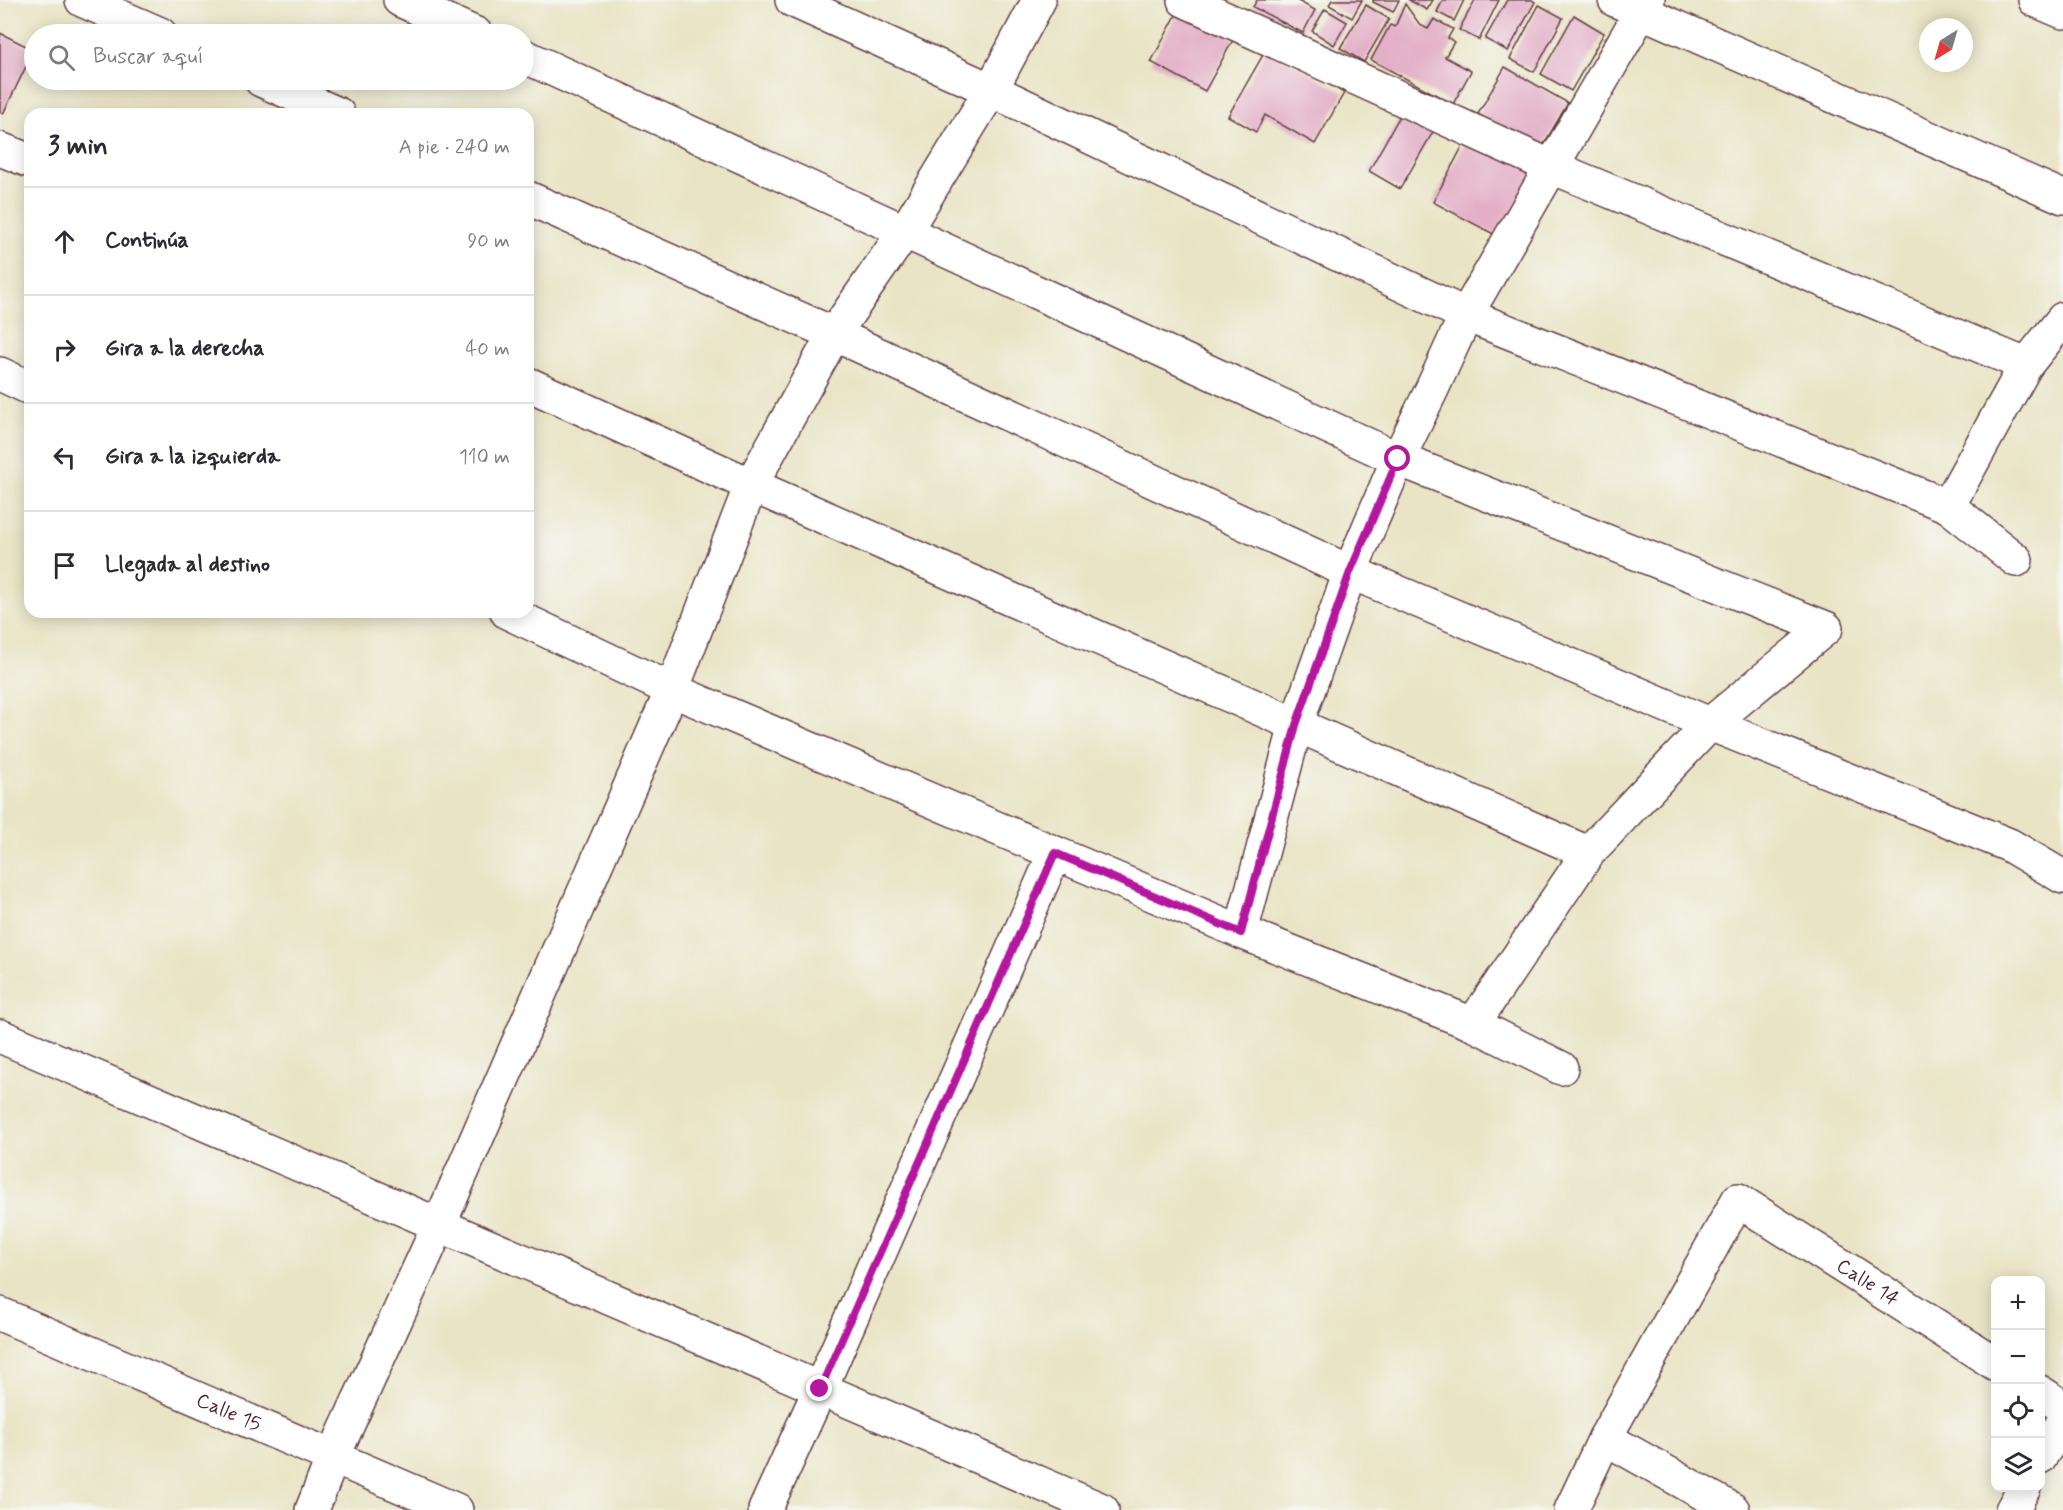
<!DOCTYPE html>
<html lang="es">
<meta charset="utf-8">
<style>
body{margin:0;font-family:Mynerve,sans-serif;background:#f2f2f3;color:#2b2b33}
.controls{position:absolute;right:18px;bottom:18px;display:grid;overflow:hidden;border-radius:12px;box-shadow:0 3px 15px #0003}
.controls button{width:54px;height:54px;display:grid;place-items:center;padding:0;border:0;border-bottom:2px solid #e1e1e2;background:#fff;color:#2b2b33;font:30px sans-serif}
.compass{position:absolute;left:1919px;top:18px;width:54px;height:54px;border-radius:50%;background:#fff;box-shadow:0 3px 15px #0003;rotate:217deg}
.stop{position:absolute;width:18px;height:18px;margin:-14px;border:4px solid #b5179e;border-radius:50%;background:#fff}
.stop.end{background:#b5179e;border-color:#fff;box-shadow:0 2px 6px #0008}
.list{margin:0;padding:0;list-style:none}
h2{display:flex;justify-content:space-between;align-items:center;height:78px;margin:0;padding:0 24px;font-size:26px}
h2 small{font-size:20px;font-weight:400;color:#7c7c81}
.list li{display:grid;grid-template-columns:39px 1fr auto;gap:18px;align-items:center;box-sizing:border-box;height:108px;padding:0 24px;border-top:2px solid #e1e1e2}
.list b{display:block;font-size:22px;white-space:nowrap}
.list em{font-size:20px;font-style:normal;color:#7c7c81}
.icon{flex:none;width:33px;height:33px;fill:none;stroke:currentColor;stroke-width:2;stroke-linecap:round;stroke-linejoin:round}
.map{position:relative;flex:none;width:2063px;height:1510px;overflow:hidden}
.search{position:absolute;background:#fff;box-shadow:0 3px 15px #0003;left:24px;top:24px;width:510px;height:66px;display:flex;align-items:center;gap:15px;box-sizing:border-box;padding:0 21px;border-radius:33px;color:#7c7c81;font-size:22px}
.panel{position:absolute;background:#fff;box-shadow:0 3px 15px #0003;left:24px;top:108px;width:510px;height:510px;border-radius:18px}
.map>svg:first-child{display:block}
.building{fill:#e3afc6}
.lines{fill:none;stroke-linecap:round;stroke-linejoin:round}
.minor-casing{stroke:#623d42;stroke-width:36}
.minor{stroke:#fff;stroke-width:33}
.route{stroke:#b5179e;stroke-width:8}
.labels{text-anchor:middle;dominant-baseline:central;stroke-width:5;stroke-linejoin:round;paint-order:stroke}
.street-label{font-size:20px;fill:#4a1f2b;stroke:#f6f6f2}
</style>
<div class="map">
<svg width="2063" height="1510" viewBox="0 0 2063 1510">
<rect width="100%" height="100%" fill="#f6f6f2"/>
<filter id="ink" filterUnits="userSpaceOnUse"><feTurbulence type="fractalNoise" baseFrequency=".0167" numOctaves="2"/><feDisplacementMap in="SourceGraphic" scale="12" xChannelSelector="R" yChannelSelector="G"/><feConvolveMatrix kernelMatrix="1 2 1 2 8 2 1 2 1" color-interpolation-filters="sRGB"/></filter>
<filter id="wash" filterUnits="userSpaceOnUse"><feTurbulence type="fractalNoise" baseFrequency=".008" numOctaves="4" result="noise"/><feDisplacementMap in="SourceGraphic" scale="24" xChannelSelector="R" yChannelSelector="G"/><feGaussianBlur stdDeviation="1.35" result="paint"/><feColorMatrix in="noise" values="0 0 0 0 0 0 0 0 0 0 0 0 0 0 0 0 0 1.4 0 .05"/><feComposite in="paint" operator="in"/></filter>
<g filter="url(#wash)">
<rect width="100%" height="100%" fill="#e9e4c5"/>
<g id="blocks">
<!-- building -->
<path class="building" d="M 1257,0 L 1296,0 L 1315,10 L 1303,33 L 1253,7 Z
M 1332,0 L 1362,0 L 1352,18 L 1329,5 Z
M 1373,0 L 1399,0 L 1393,12 L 1373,2 Z
M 1409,0 L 1433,0 L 1427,10 Z
M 1443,0 L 1464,0 L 1454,21 L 1437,12 Z
M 1475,0 L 1499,0 L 1479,40 L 1459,30 Z
M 1507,0 L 1532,0 L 1535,2 L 1508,51 L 1485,39 Z
M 1405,4 L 1420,25 L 1428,29 L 1434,19 L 1453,29 L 1448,38 L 1454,42 L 1445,57 L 1471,71 L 1453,104 L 1371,60 L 1390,25 L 1395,27 Z
M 1366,5 L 1389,19 L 1364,62 L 1340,48 Z
M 1539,5 L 1563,18 L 1534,72 L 1510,59 Z
M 1180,8 L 1234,38 L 1205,91 L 1151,62 Z
M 1325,9 L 1347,22 L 1334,45 L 1312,31 Z
M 1574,15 L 1604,33 L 1571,91 L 1541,74 Z
M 0,33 L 34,50 L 3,114 L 0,112 Z
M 1267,48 L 1344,93 L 1315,144 L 1265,115 L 1256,132 L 1228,116 Z
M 1505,67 L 1568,103 L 1540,151 L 1478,114 Z
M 1402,112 L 1434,130 L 1400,189 L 1369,171 Z
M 1468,136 L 1534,171 L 1499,237 L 1433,202 Z"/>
</g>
</g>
<g filter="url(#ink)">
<use href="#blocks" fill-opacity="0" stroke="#623d42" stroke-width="1.5"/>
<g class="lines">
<defs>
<g id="minor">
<path d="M 82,0 L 160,34"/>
<path d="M 400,0 L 476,34"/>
<path d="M 792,0 L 991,90 L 1466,315 L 1948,506"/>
<path d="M 1184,0 L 1552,167 L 2026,365"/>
<path d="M 1615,0 L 2063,197"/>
<path d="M 2035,0 L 2063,12"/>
<path d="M 524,56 L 1398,459 L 1826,628 L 1710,724 L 1588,853 L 1473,1024"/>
<path d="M 261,80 L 338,114"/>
<path d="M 0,149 L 30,161"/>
<path d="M 528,198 L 834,334 L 1350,572 L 1710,724 L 2009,845 L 2063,877"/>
<path d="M 0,374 L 30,388"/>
<path d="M 528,384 L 751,485 L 1588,853"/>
<path d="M 2016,560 L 1948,506 L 2026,365 L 2063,319"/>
<path d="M 507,612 L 672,690 L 1055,853 L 1241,932 L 1473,1024 L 1561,1068"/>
<path d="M 1241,932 L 1296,725 L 1350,572 L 1398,459 L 1432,389 L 1466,315 L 1648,0"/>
<path d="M 0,1036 L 1102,1510"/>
<path id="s1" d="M 0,1314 L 456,1510"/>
<path d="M 2040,1392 L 2063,1407"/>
<path d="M 1605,1438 L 1733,1510"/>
<path d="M 2040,1457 L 2063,1423"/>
<path d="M 312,1510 L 333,1457 L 439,1225 L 672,690 L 751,485 L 834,334 L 905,231 L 991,90 L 1039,0"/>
<path d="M 765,1510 L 820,1389 L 1055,853"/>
<path id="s2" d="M 1571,1510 L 1605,1438 L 1738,1200 L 1996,1364"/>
<path d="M 2012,1510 L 2024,1488"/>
</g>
</defs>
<!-- minor casing -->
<use href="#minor" class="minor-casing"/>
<!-- minor -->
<use href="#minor" class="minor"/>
</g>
</g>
<g class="lines" filter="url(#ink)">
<!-- route -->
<path class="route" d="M 820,1389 L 1055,853 L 1241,933 L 1296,725 L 1350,572 L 1398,459"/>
</g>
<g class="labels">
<!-- street labels -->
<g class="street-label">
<text stroke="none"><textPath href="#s2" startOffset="506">Calle 14</textPath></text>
<text stroke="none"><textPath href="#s1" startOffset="249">Calle 15</textPath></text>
</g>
</g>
</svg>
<div class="controls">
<button>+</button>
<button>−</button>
<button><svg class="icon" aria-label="locate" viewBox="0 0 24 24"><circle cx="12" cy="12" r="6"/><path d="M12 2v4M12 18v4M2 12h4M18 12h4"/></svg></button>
<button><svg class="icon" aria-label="layers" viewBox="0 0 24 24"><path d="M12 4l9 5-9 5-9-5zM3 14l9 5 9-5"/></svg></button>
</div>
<svg class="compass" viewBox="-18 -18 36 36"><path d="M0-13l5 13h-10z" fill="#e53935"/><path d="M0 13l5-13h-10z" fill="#7c7c81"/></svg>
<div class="stop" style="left:1398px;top:459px"></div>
<div class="stop end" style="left:820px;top:1389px"></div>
<div class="search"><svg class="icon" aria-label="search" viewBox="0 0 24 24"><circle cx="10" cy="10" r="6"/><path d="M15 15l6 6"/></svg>Buscar aquí</div>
<section class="panel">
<h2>3 min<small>A pie · 240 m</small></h2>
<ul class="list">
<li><svg class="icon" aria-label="ahead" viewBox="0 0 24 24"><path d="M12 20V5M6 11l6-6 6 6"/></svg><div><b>Continúa</b></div><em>90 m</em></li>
<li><svg class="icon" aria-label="right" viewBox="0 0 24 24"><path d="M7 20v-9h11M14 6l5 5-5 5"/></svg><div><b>Gira a la derecha</b></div><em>40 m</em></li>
<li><svg class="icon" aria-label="left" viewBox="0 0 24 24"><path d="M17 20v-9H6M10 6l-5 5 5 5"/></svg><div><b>Gira a la izquierda</b></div><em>110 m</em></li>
<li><svg class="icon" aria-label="arrive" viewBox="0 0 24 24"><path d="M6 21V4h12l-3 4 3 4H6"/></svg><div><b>Llegada al destino</b></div></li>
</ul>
</section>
</div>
